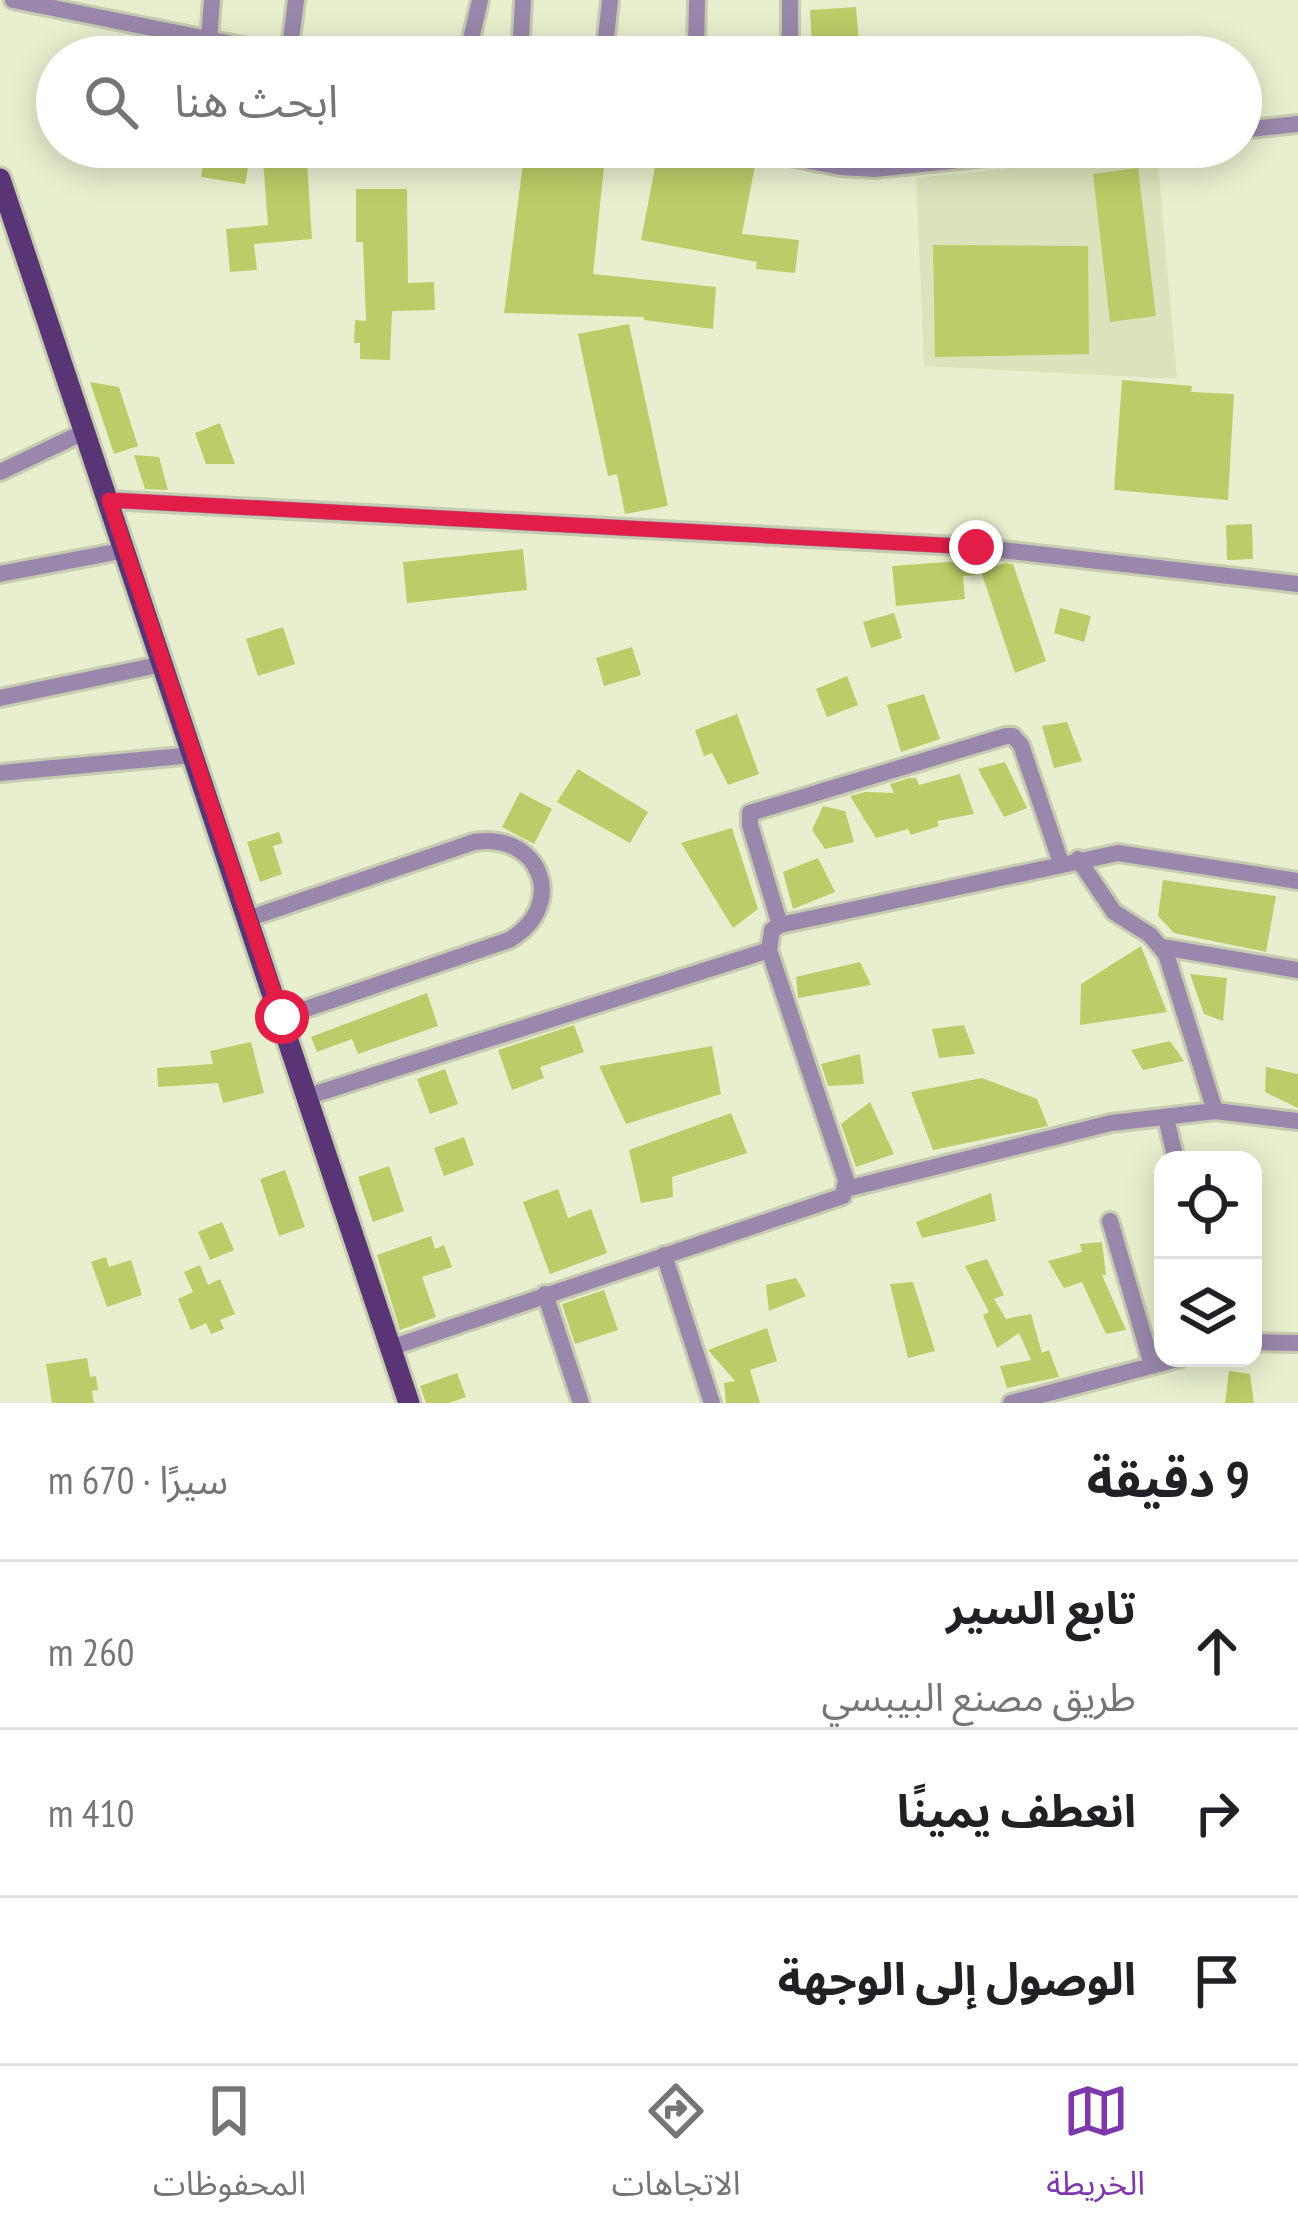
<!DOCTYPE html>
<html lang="ar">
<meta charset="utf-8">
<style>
body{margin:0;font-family:"PT Sans Narrow","Noto Sans Arabic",sans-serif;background:#f6f6f6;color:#202124;direction:rtl}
.controls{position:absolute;right:36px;bottom:36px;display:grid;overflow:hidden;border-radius:24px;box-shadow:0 6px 30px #0003}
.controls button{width:108px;height:108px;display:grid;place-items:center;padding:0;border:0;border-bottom:3px solid #e0e0e0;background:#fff;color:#202124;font:60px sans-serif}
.stop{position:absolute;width:36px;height:36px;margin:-27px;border:9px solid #e11d48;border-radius:50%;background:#fff}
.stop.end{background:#e11d48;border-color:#fff;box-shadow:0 3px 12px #0008}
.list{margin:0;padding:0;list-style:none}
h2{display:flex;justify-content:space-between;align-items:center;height:156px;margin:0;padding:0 48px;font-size:51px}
h2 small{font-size:39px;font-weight:400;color:#757577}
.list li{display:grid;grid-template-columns:78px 1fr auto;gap:36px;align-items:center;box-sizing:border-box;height:168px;padding:0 48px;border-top:3px solid #e0e0e0}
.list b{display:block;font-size:45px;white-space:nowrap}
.list p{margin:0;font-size:39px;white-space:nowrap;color:#757577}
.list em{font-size:39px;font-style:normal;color:#757577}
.icon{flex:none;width:66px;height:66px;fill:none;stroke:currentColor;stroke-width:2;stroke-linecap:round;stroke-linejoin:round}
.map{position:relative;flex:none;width:1298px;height:1403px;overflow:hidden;direction:ltr}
.search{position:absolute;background:#fff;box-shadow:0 6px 30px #0003;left:36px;right:36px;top:36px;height:132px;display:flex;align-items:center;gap:30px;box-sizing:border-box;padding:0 42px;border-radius:66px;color:#757577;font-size:45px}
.sheet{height:660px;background:#fff}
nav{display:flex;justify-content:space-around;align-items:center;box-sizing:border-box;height:168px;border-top:3px solid #e0e0e0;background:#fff;font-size:33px;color:#757577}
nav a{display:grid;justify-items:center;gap:6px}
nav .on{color:#7d39ac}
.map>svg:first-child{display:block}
.built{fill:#dae3bb}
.building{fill:#bbcd68}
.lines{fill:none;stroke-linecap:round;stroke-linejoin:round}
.minor-casing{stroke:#c6ccaf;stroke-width:22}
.major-casing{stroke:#c6ccaf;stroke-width:27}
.minor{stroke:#9a88ac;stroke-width:16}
.major{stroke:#593575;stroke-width:21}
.route{stroke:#e11d48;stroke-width:15}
</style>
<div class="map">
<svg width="1298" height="1403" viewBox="0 0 1298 1403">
<rect width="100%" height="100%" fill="#e8efce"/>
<!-- built -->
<path class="built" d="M 1157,153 L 1177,379 L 924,366 L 916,178 Z"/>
<!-- building -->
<path class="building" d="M 856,7 L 859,44 L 873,43 L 874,57 L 803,57 L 803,47 L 812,47 L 810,10 Z
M 262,147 L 306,147 L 312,239 L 254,244 L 257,270 L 230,272 L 226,229 L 268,225 Z
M 525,147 L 606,147 L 593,274 L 716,287 L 713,329 L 644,320 L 644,317 L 504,313 Z
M 659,147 L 755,165 L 742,234 L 799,240 L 795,273 L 756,269 L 757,262 L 641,240 Z
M 204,156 L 249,163 L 245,184 L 201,177 Z
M 1138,168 L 1156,316 L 1110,322 L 1093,174 Z
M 356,189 L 407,189 L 408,283 L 434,282 L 435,310 L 392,311 L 390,360 L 360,359 L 360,343 L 354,343 L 355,320 L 366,321 L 363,242 L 356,242 Z
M 933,245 L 1088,246 L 1089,354 L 935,357 Z
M 629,324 L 668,506 L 625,514 L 617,474 L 608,476 L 578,334 Z
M 1122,380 L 1192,386 L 1191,392 L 1234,394 L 1228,500 L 1114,490 Z
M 90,382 L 119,387 L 138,446 L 114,454 Z
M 220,423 L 235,464 L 206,464 L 195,433 Z
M 134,455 L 159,457 L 168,490 L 145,489 Z
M 1252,524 L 1253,559 L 1227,560 L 1226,525 Z
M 523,549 L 527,590 L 407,603 L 403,562 Z
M 974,560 L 976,575 L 963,576 L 965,599 L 896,606 L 892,566 Z
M 1006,563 L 1013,564 L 1046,661 L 1015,673 L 981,571 Z
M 1060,608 L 1091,616 L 1084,642 L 1054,633 Z
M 894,613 L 902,638 L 871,648 L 863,622 Z
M 283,627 L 295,664 L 258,676 L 246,639 Z
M 632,647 L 641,675 L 604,686 L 596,658 Z
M 847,676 L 858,705 L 827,717 L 816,689 Z
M 924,694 L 940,739 L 901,752 L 887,705 Z
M 737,714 L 759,774 L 728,785 L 712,753 L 704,756 L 695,730 Z
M 1067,722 L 1082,761 L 1054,768 L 1042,726 Z
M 1005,762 L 1027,808 L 1004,817 L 978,769 Z
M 578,769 L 648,812 L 630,843 L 557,802 Z
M 960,774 L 974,814 L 937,821 L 939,826 L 911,835 L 908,829 L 876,838 L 850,796 L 865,792 L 894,793 L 890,784 L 909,778 L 916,778 L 919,785 Z
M 520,792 L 552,809 L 534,844 L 502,827 Z
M 823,806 L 845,811 L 854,842 L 825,849 L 812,830 Z
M 732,828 L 758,909 L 733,928 L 681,843 Z
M 279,832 L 283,843 L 273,846 L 282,874 L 260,882 L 247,842 Z
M 818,858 L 835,892 L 793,909 L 783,872 Z
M 1163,880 L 1276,896 L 1266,952 L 1174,933 L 1158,916 Z
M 1141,946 L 1167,1012 L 1080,1025 L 1081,984 Z
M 860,962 L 871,985 L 798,998 L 796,977 Z
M 1190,974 L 1227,978 L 1223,1021 L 1204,1014 Z
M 427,993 L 438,1026 L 358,1054 L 352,1039 L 317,1052 L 311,1037 Z
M 574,1025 L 584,1052 L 540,1067 L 544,1078 L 512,1090 L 498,1050 Z
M 964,1025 L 975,1054 L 939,1058 L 932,1029 Z
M 1170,1041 L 1184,1061 L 1143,1070 L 1131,1050 Z
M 251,1042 L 264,1093 L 223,1103 L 218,1083 L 158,1087 L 157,1068 L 213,1064 L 210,1051 Z
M 712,1046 L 721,1094 L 626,1124 L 599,1066 Z
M 860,1054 L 864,1084 L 828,1086 L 821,1064 Z
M 1266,1067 L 1298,1074 L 1298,1108 L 1265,1092 Z
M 445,1069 L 458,1104 L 430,1114 L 417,1079 Z
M 982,1078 L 1037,1099 L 1048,1126 L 933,1150 L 911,1092 Z
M 870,1102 L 894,1154 L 856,1167 L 841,1124 Z
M 731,1113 L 747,1153 L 672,1177 L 673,1197 L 641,1203 L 629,1150 Z
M 464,1137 L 474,1165 L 444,1176 L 434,1148 Z
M 389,1166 L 404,1211 L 373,1222 L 358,1177 Z
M 285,1170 L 305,1227 L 279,1236 L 260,1179 Z
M 558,1189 L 568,1218 L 591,1209 L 607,1253 L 550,1274 L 523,1202 Z
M 991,1193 L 996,1221 L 922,1238 L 916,1222 Z
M 222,1222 L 234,1250 L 210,1260 L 198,1232 Z
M 431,1236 L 435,1249 L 444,1245 L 452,1267 L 422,1277 L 436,1317 L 400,1330 L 377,1255 Z
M 1102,1242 L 1106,1275 L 1102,1275 L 1126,1330 L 1106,1334 L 1082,1282 L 1064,1288 L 1048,1261 L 1082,1252 L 1080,1244 Z
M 106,1257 L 109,1267 L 131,1260 L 142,1295 L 107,1307 L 91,1262 Z
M 987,1259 L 1004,1295 L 994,1299 L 1006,1319 L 1031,1314 L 1042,1353 L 1049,1350 L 1059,1377 L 1007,1388 L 1000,1366 L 1031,1360 L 1019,1333 L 997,1348 L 983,1315 L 989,1312 L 965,1266 Z
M 200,1265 L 208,1285 L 220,1279 L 235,1314 L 220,1320 L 224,1329 L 211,1334 L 206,1323 L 191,1330 L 178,1299 L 193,1292 L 184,1272 Z
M 796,1278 L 806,1296 L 769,1311 L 766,1285 Z
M 913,1282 L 935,1351 L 908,1358 L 890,1284 Z
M 604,1290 L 618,1330 L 575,1344 L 562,1304 Z
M 767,1328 L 777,1361 L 750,1370 L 760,1403 L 726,1403 L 724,1383 L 735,1381 L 708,1350 Z
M 87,1358 L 90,1377 L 96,1376 L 98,1390 L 92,1391 L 94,1403 L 52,1403 L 46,1364 Z
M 1229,1371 L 1250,1374 L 1254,1403 L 1225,1403 Z
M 457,1373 L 466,1397 L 449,1403 L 426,1403 L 420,1386 Z"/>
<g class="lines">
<defs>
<path id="minor" d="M 13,0 L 297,57
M 790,0 L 790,57
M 209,39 L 212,0
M 289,55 L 296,0
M 467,57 L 480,0
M 520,57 L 523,0
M 604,57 L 610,0
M 696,57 L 697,0
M 1241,130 L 1298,124
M 739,147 L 841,167 L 875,169 L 1082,147
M 0,472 L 84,432
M 109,500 L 976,547 L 1298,584
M 0,574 L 126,550
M 0,698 L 163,664
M 0,773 L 193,755
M 1078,859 L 1114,912 L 1150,935 L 1166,954 L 1215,1111
M 247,919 L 474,842 C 542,832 568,906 509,940 L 282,1017
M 780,925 L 750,825 L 750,813 L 1006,736 L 1013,736 L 1021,745 L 1061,863
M 1162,947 L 1298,970
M 309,1096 L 769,950
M 1166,1118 L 1176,1160
M 846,1189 L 1111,1123 L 1215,1111 L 1298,1121
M 1110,1221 L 1152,1365
M 664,1255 L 712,1403
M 545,1294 L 581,1403
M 1253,1342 L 1298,1343
M 390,1348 L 843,1196 L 846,1180 L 769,950 L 772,930 L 780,925 L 1118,853 L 1298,881
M 1011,1403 L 1181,1358"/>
<path id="major" d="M 0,179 L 409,1403"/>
</defs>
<!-- minor casing -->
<use href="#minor" class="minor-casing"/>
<!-- major casing -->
<use href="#major" class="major-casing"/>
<!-- minor -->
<use href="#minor" class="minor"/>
<!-- major -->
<use href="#major" class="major"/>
</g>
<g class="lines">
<!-- route -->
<path class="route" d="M 282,1017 L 109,500 L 976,547"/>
</g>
</svg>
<div class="controls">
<button><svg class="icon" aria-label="locate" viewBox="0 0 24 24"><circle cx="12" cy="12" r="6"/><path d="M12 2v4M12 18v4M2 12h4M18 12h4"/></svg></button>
<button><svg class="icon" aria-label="layers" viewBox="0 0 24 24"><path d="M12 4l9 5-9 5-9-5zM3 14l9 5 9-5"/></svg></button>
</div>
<div class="stop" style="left:282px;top:1017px"></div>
<div class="stop end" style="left:976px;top:547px"></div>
<div class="search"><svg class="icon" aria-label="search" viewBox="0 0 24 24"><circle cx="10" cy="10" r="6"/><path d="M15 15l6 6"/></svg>ابحث هنا</div>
</div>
<section class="sheet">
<h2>9 دقيقة<small>سيرًا · 670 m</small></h2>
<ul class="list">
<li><svg class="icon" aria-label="ahead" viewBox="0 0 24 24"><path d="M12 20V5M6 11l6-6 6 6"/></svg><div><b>تابع السير</b><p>طريق مصنع البيبسي</p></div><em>260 m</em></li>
<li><svg class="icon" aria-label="right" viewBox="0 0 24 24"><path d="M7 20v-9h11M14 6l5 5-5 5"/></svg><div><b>انعطف يمينًا</b></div><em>410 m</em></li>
<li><svg class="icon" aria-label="arrive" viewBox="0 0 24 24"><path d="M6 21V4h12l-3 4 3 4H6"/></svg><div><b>الوصول إلى الوجهة</b></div></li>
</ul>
</section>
<nav>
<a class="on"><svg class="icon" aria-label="map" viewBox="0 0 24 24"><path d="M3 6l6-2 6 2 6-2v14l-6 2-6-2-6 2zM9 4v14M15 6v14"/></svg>الخريطة</a>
<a><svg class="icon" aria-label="directions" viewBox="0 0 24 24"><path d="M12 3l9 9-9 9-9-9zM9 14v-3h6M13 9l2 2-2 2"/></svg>الاتجاهات</a>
<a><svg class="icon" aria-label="saved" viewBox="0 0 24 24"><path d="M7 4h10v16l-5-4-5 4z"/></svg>المحفوظات</a>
</nav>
